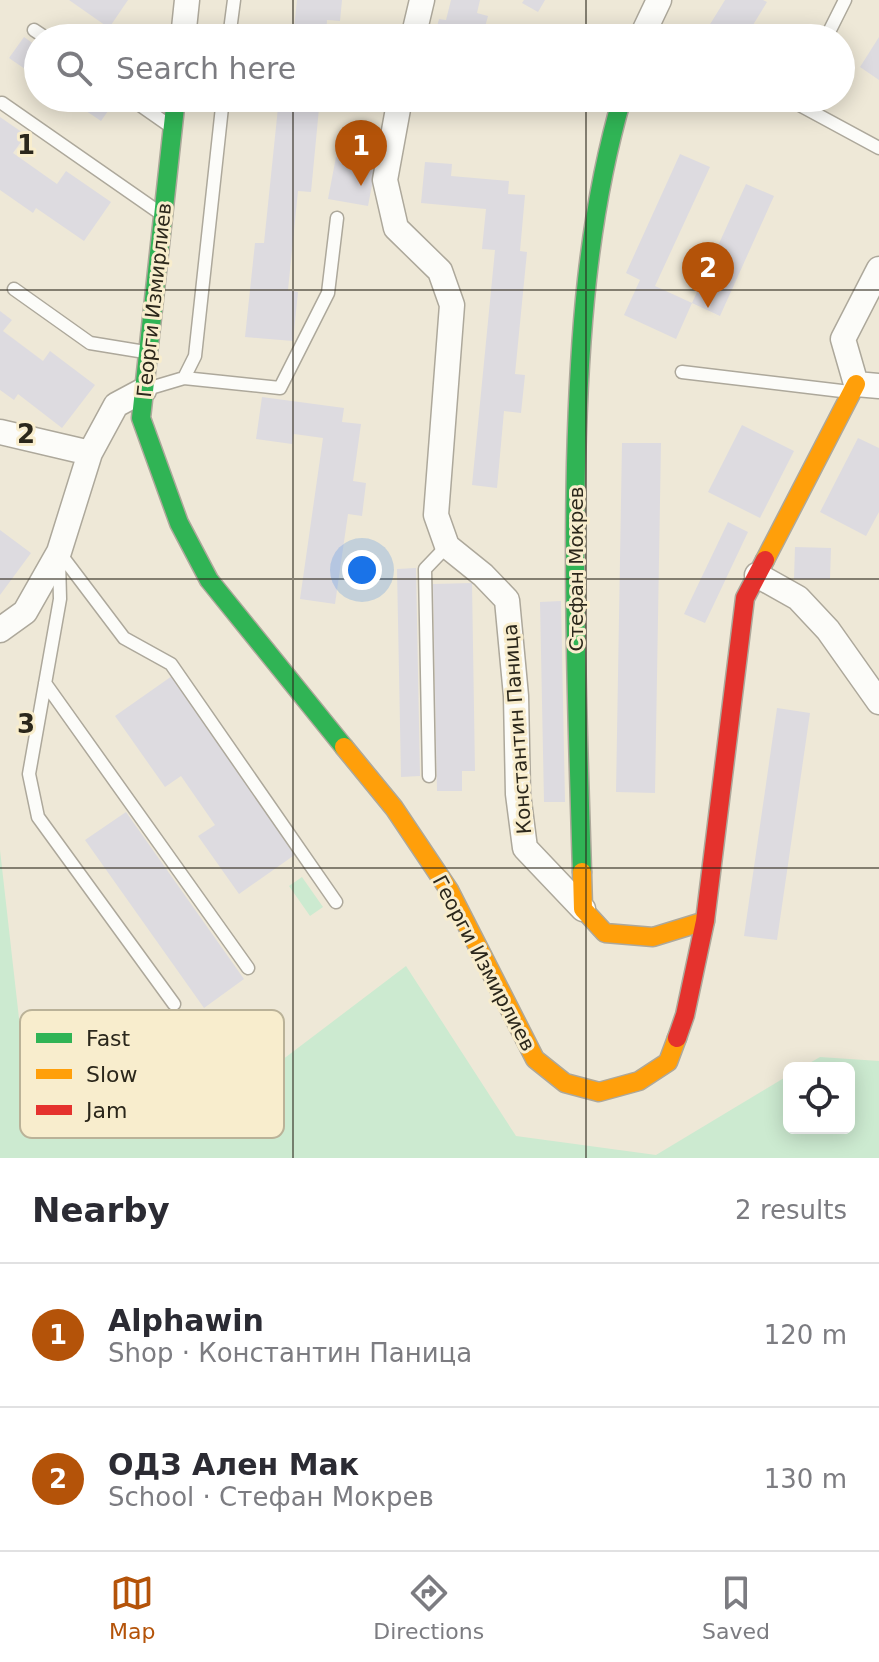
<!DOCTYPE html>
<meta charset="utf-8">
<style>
body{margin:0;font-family:"DejaVu Sans",sans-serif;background:#f2f2f3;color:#2b2b33}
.controls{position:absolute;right:24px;bottom:24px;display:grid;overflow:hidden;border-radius:12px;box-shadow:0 4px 20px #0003}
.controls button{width:72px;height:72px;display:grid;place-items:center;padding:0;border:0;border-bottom:2px solid #e1e1e2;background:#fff;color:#2b2b33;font:40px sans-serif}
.you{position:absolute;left:362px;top:570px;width:28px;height:28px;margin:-20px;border:6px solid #fff;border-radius:50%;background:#1a73e8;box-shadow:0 0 0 12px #1a73e833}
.badge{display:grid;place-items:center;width:52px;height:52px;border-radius:50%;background:#b45309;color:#fff;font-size:26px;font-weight:700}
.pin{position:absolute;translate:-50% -66px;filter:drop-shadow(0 2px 4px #0008)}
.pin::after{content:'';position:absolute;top:42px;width:28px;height:24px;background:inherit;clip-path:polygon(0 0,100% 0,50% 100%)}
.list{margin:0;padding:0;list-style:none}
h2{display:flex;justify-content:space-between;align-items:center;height:104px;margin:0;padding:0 32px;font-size:34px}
h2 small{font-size:26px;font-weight:400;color:#7c7c81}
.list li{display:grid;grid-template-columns:52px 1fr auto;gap:24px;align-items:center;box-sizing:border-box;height:144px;padding:0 32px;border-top:2px solid #e1e1e2}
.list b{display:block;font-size:30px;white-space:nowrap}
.list p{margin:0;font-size:26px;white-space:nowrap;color:#7c7c81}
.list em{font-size:26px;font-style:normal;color:#7c7c81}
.icon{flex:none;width:44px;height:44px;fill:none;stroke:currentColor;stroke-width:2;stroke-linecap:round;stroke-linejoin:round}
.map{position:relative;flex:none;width:879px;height:1158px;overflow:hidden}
.search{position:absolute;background:#fff;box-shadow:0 4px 20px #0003;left:24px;right:24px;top:24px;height:88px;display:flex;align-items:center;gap:20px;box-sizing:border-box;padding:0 28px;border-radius:44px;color:#7c7c81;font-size:30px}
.sheet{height:392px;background:#fff}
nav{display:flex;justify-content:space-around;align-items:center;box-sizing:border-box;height:112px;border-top:2px solid #e1e1e2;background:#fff;font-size:22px;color:#7c7c81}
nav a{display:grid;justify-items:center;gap:4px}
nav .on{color:#b45309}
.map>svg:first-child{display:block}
.green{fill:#ccead0}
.building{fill:#dddbe0}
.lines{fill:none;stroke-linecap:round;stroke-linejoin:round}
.lane-casing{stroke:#ada89b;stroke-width:15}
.street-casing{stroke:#ada89b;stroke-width:27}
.fast-casing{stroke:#ada89b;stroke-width:21}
.slow-casing{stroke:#ada89b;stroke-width:21}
.jam-casing{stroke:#ada89b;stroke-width:21}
.lane{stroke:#fcfcf9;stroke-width:12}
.street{stroke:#fcfcf9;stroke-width:24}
.fast{stroke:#30b455;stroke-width:18}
.slow{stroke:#ff9f0a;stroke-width:18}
.jam{stroke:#e5322d;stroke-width:18}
.grid{fill:none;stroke:#2b271b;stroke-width:2;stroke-opacity:0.55}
.labels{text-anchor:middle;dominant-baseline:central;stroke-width:6;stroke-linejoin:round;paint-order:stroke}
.street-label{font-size:20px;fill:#2b271b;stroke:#f8edcd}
.key{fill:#f8edcd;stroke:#bab298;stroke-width:2}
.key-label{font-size:22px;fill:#2b271b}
.grid-label{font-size:26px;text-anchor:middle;font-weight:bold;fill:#2b271b;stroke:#f8edcd;stroke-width:6;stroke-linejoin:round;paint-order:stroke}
</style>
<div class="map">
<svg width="879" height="1158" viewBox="0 0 879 1158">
<rect width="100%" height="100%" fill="#eee8d7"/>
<!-- green -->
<path class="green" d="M 0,850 L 21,1036 L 228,1101 L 406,966 L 516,1136 L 656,1155 L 789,1075 L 789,1128 L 849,1128 L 849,1068 L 801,1068 L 820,1057 L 879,1061 L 879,1158 L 0,1158 Z
M 302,877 L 323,907 L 310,916 L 289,886 Z"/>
<!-- building -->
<path class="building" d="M 69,0 L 128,0 L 109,28 Z
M 297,0 L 342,0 L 340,21 L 327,20 L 326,38 L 293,38 Z
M 451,0 L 480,0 L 477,13 L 488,16 L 482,38 L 434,38 L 439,19 L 446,20 Z
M 524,0 L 545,0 L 538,12 L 522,3 Z
M 725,0 L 763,0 L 767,2 L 745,38 L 710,38 L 704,34 Z
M 541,28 L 560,38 L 536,38 Z
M 24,37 L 38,47 L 38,78 L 9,58 Z
M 879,37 L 879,80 L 860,67 Z
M 67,98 L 111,98 L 115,101 L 101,121 Z
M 279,98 L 320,98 L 311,192 L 298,191 L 288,290 L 298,292 L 293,341 L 245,337 L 255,243 L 264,243 Z
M 418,98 L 445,98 L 442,110 L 417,106 Z
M 0,117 L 26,135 L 13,153 L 57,184 L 66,171 L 111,202 L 84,241 L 36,208 L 33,213 L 0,190 Z
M 680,154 L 710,167 L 655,286 L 692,303 L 676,339 L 624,315 L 640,280 L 626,273 Z
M 336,157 L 376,164 L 368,206 L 328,199 Z
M 425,162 L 452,164 L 451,176 L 509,181 L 508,194 L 525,195 L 520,251 L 527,252 L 515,374 L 525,375 L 521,413 L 504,411 L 497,488 L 472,485 L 495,250 L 482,249 L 486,209 L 421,203 Z
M 746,184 L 774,196 L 720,316 L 692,303 Z
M 0,311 L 12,320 L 3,331 L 43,361 L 50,351 L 95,385 L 62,428 L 18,394 L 14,400 L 0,390 Z
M 262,397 L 344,408 L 342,422 L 361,424 L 353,481 L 366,483 L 362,516 L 348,514 L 335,604 L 300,599 L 323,438 L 294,434 L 292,444 L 256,439 Z
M 742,425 L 794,451 L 760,518 L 708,492 Z
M 858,438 L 879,448 L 879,512 L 866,536 L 820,512 Z
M 622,443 L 661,443 L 655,793 L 616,792 Z
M 728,522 L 748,532 L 705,623 L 684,614 Z
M 0,530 L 31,553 L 0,595 Z
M 795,547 L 831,548 L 830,579 L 794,579 Z
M 416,568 L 420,776 L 401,777 L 397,569 Z
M 472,583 L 475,771 L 462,771 L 462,791 L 437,791 L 433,584 Z
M 561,601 L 565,802 L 544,802 L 540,602 Z
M 172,676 L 296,854 L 239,894 L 198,836 L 215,825 L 181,776 L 165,787 L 115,716 Z
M 777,708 L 810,713 L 777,940 L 744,936 Z
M 126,812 L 244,979 L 204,1008 L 85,840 Z"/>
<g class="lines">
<defs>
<path id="lane" d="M 34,30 L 46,38
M 229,38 L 234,0
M 826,38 L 845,0
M 130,98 L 170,126
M 796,98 L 794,102 L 879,148
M 2,103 L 160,213
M 14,289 L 90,343 L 145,352
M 682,372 L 850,392
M 184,378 L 195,356 L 223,98
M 147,389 L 184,378 L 280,388 L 328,293 L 337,218
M 59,552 L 124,638 L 171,664 L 336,902
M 59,560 L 60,599 L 29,774 L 38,817 L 174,1004
M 45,683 L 248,968
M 429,776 L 425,569 L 447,546"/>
<path id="street" d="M 183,38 L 187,0
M 413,38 L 422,0
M 641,38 L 659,0
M 400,98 L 385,180 L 396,228 L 440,271 L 452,305 L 436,515 L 447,546 L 483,575 L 507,600 L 516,696 L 518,794 L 525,848 L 583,909
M 879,269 L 843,339 L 856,384 L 879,386
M 0,432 L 90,453
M 757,575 L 798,598 L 828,630 L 879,702
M 0,630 L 25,612 L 59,552 L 90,453 L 116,405 L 144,390"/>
<path id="fast" d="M 176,98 L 141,418 L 179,523 L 209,580 L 344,747
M 582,872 C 578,737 573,601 576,465 C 579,340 587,218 622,98"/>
<path id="slow" d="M 765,560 L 856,384
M 344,747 L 394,808 L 449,890 L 535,1059 L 565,1083 L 599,1092 L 639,1081 L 668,1062 L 677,1038
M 582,872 L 583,909 L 605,933 L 653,937 L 705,921"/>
<path id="jam" d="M 677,1038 L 685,1015 L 705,921 L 745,598 L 765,560"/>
</defs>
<!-- lane casing -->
<use href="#lane" class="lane-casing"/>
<!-- street casing -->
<use href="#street" class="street-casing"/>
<!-- fast casing -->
<use href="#fast" class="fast-casing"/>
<!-- slow casing -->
<use href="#slow" class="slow-casing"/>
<!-- jam casing -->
<use href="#jam" class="jam-casing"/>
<!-- lane -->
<use href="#lane" class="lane"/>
<!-- street -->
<use href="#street" class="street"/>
<!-- fast -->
<use href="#fast" class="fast"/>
<!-- slow -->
<use href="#slow" class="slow"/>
<!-- jam -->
<use href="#jam" class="jam"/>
</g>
<!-- grid -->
<path class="grid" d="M 293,0 L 293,38M 586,0 L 586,38M 293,98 L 293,1158M 586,98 L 586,1158M 0,290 L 879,290M 0,579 L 879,579M 0,868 L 879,868"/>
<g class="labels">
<!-- street labels -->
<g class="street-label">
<text transform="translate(154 300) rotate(-84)">Георги Измирлиев</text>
<text transform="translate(576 569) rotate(-90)">Стефан Мокрев</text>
<text transform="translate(517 729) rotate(-94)">Константин Паница</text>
<text transform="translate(484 963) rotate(62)">Георги Измирлиев</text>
</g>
</g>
<!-- legend -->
<rect x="20" y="1010" width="264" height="128" rx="12" class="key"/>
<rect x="36" y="1033" width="36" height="10" fill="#30b455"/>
<rect x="36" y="1069" width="36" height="10" fill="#ff9f0a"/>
<rect x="36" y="1105" width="36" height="10" fill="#e5322d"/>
<g class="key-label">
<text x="86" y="1046">Fast</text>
<text x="86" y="1082">Slow</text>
<text x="86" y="1118">Jam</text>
</g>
<g class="grid-label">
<text x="26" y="154">1</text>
<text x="26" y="443">2</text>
<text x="26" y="733">3</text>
</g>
</svg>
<div class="controls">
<button><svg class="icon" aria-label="locate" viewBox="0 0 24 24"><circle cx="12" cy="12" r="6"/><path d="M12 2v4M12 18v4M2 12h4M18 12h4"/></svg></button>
</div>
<div class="you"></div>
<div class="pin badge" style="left:361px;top:186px">1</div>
<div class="pin badge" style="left:708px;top:308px">2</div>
<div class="search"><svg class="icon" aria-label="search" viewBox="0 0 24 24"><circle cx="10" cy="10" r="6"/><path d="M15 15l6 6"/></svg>Search here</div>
</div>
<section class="sheet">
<h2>Nearby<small>2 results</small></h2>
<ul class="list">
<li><span class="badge">1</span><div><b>Alphawin</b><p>Shop · Константин Паница</p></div><em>120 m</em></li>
<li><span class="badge">2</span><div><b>ОДЗ Ален Мак</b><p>School · Стефан Мокрев</p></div><em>130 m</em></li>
</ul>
</section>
<nav>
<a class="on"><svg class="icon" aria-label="map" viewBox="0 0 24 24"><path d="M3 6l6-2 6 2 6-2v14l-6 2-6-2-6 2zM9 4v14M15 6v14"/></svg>Map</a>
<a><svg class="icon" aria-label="directions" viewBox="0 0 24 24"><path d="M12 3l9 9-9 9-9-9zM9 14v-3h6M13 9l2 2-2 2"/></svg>Directions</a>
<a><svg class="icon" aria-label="saved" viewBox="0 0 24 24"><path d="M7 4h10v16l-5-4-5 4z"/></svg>Saved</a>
</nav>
